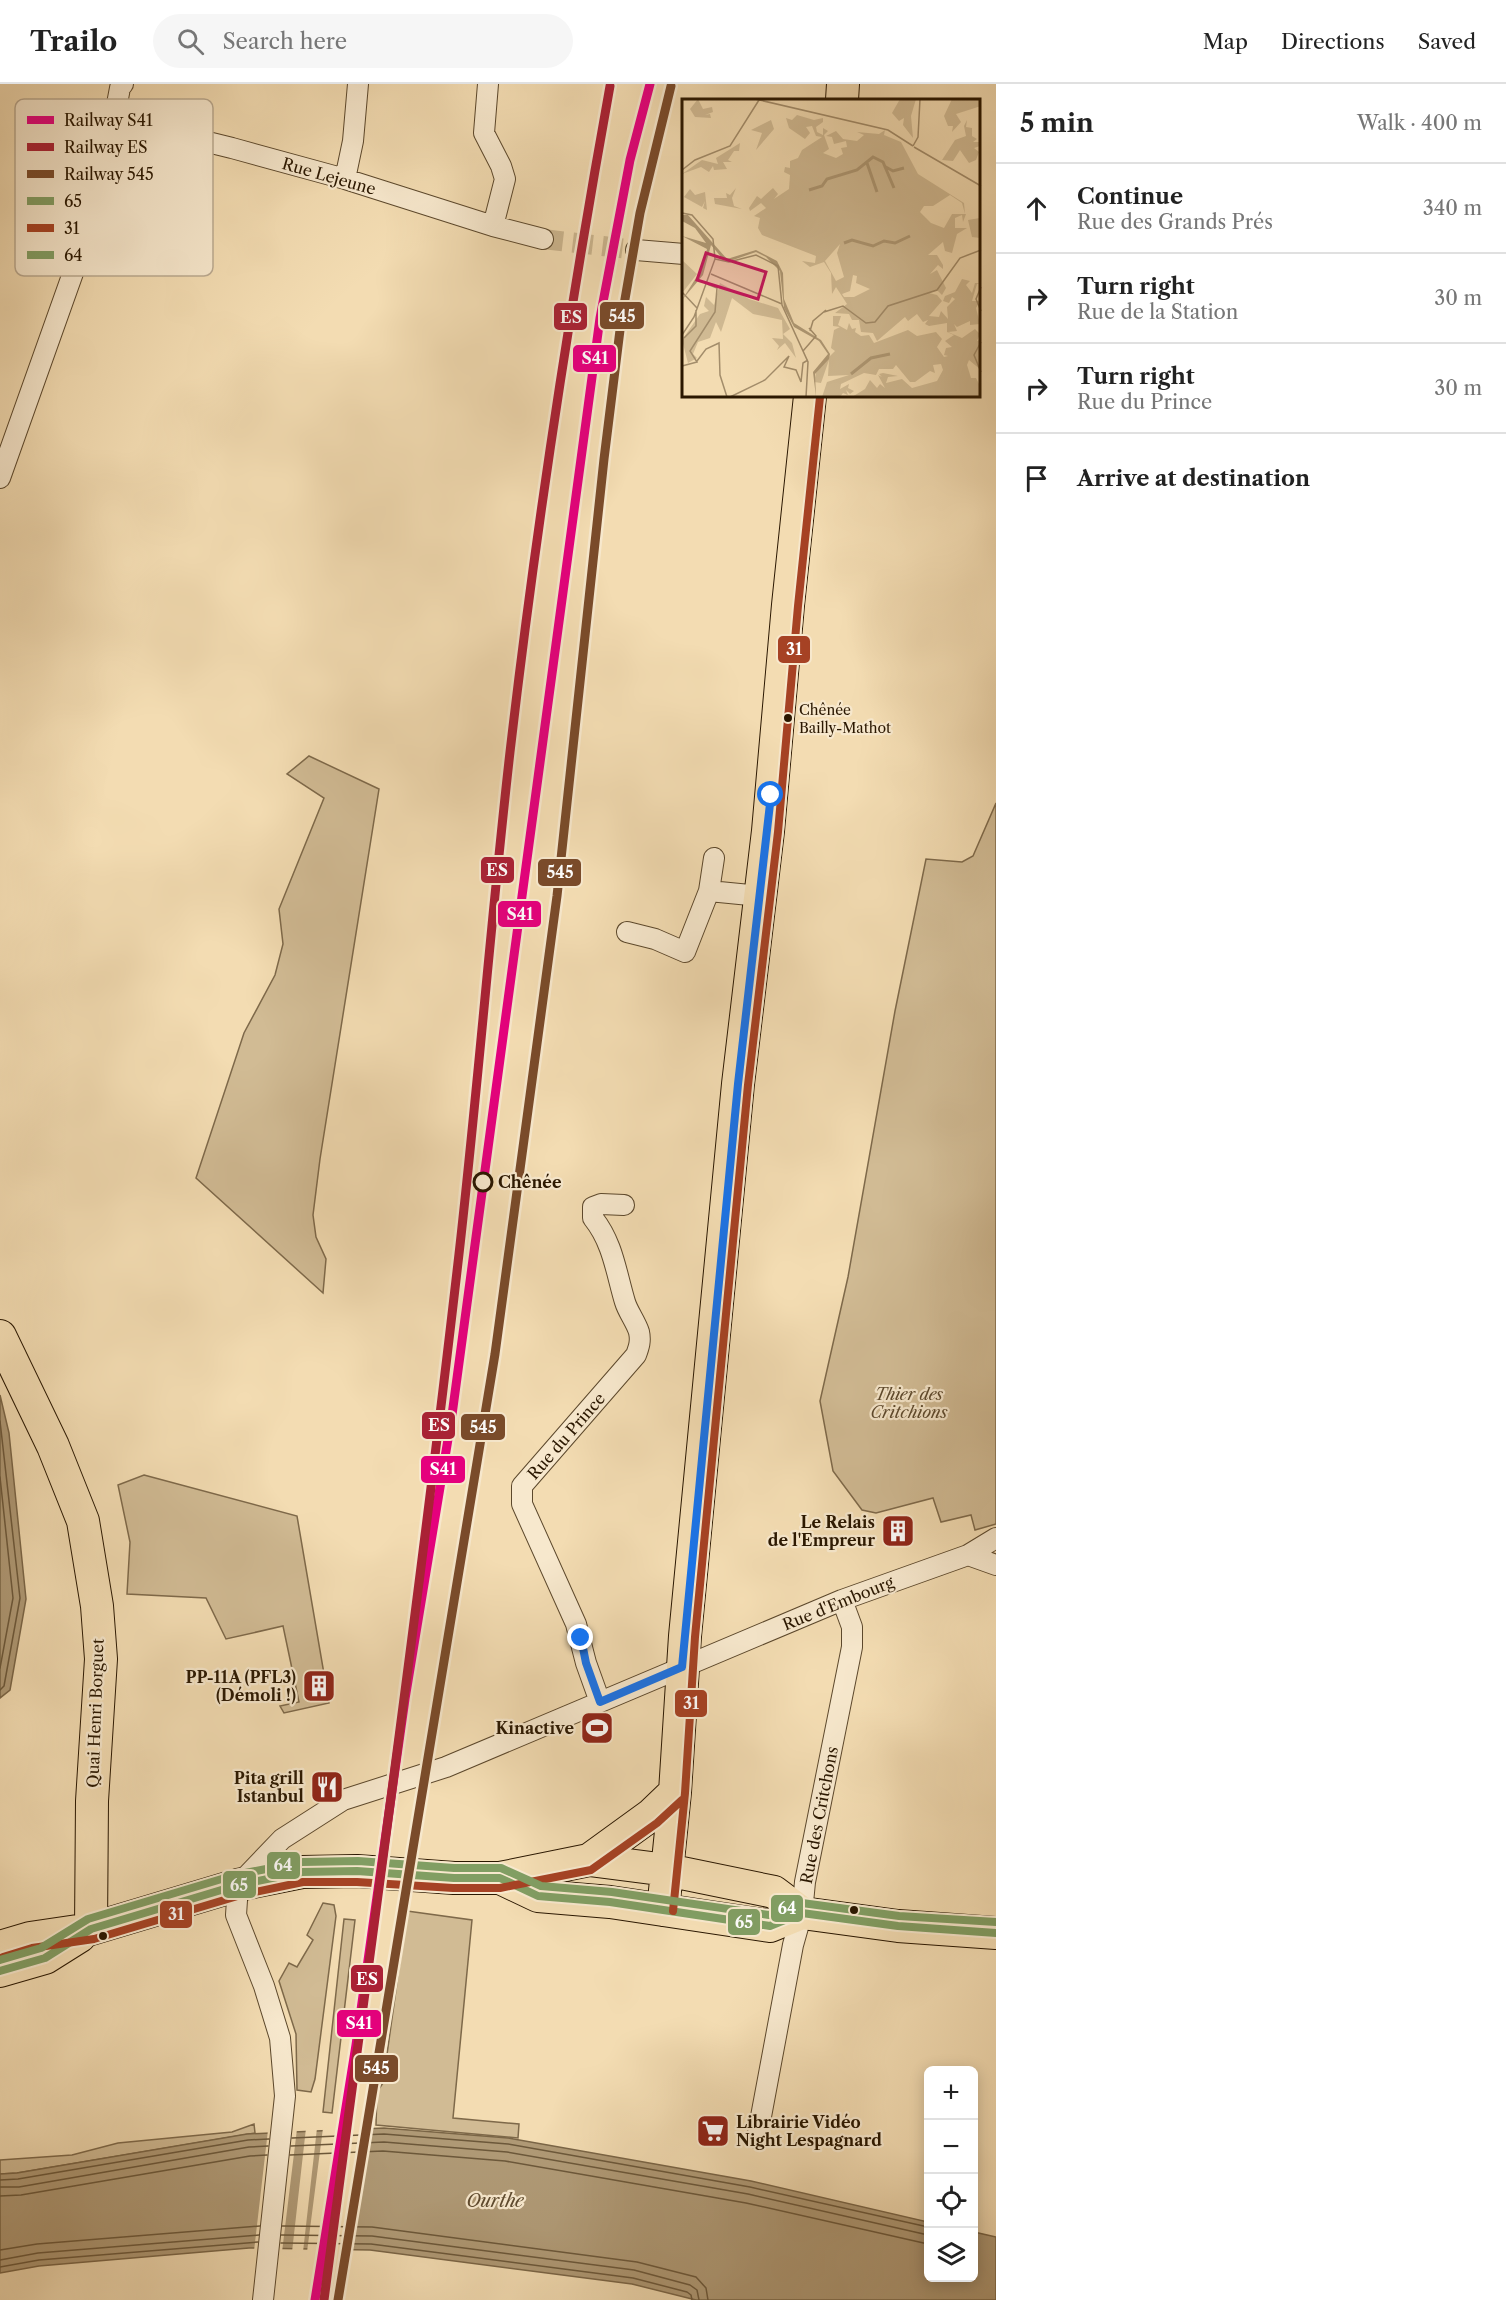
<!DOCTYPE html>
<meta charset="utf-8">
<style>
body{margin:0;font-family:"Libre Caslon Text",serif;background:#f6f6f6;color:#222}
.controls{position:absolute;right:18px;bottom:18px;display:grid;overflow:hidden;border-radius:9px;box-shadow:0 3px 15px #0003}
.controls button{width:54px;height:54px;display:grid;place-items:center;padding:0;border:0;border-bottom:2px solid #e0e0e0;background:#fff;color:#222;font:30px sans-serif}
.stop{position:absolute;width:18px;height:18px;margin:-14px;border:4px solid #1a73e8;border-radius:50%;background:#fff}
.stop.end{background:#1a73e8;border-color:#fff;box-shadow:0 2px 6px #0008}
.list{margin:0;padding:0;list-style:none}
h2{display:flex;justify-content:space-between;align-items:center;height:78px;margin:0;padding:0 24px;font-size:26px}
h2 small{font-size:20px;font-weight:400;color:#767676}
.list li{display:grid;grid-template-columns:39px 1fr auto;gap:18px;align-items:center;box-sizing:border-box;height:90px;padding:0 24px;border-top:2px solid #e0e0e0}
.list b{display:block;font-size:22px;white-space:nowrap}
.list p{margin:0;font-size:20px;white-space:nowrap;color:#767676}
.list em{font-size:20px;font-style:normal;color:#767676}
.icon{flex:none;width:33px;height:33px;fill:none;stroke:currentColor;stroke-width:2;stroke-linecap:round;stroke-linejoin:round}
.map{position:relative;flex:none;width:996px;height:2216px;overflow:hidden}
header{display:flex;align-items:center;gap:36px;box-sizing:border-box;height:84px;padding:0 30px;background:#fff;border-bottom:2px solid #e0e0e0}
header strong{font-size:28px}
nav{display:flex;gap:33px;margin-inline-start:auto;font-size:21px}
.search{width:420px;height:54px;background:#f6f6f6;display:flex;align-items:center;gap:15px;box-sizing:border-box;padding:0 21px;border-radius:33px;color:#767676;font-size:22px}
main{display:flex}
aside{flex:1;background:#fff}
.map>svg:first-child{display:block}
.green{fill:#d1bb94;stroke:#7e694a;stroke-width:1.5}
.water{fill:#af9975;stroke:#7a6546;stroke-width:1.5}
.pier{fill:#f3dcb2}
.lines{fill:none;stroke-linecap:round;stroke-linejoin:round}
.shore{stroke:#6c583a;stroke-width:1.5}
.street-tunnel{stroke:#cbb58e;stroke-width:20;stroke-dasharray:20 10;stroke-linecap:butt}
.street-casing{stroke:#5c482c;stroke-width:22}
.primary-casing{stroke:#2a1700;stroke-width:34}
.street{stroke:#f7e8cd;stroke-width:20}
.primary{stroke:#f3dcb2;stroke-width:32}
.bus-1-casing{stroke:#f7e8cd;stroke-width:12}
.bus-2-casing{stroke:#f7e8cd;stroke-width:12}
.bus-3-casing{stroke:#f7e8cd;stroke-width:12}
.bus-1{stroke:#819e63;stroke-width:8}
.bus-2{stroke:#a64224;stroke-width:8}
.bus-3{stroke:#819e63;stroke-width:8}
.rail-1-casing{stroke:#f7e8cd;stroke-width:14}
.rail-2-casing{stroke:#f7e8cd;stroke-width:14}
.rail-3-casing{stroke:#f7e8cd;stroke-width:14}
.rail-1{stroke:#e5007d;stroke-width:9}
.rail-2{stroke:#aa2135;stroke-width:9}
.rail-3{stroke:#7a4b2a;stroke-width:9}
.route{stroke:#1a73e8;stroke-width:8}
.bus-dot{fill:#2a1700;stroke:#f7e8cd;stroke-width:2}
.stop-dot{fill:#f7e8cd;stroke:#2a1700;stroke-width:3}
.labels{text-anchor:middle;dominant-baseline:central;stroke-width:4.5;stroke-linejoin:round;paint-order:stroke}
.bus-label{font-size:14px;fill:#2a1700;stroke:#f7e8cd;text-anchor:start}
.street-label{font-size:16px;fill:#2a1700;stroke:#f7e8cd}
.stop-label{font-size:16px;font-weight:bold;fill:#2a1700;stroke:#f7e8cd;text-anchor:start}
.park-label{font-size:16px;font-style:italic;fill:#5c482c;stroke:#f7e8cd}
.poi-label{font-size:16px;font-weight:bold;fill:#2a1700;stroke:#f7e8cd;text-anchor:end}
.water-label{font-size:18px;font-style:italic;fill:#5f4b2f;stroke:#f7e8cd}
.inset-river{fill:none;stroke:#af9975;stroke-width:3}
.inset-road{fill:none;stroke:#a38d6b;stroke-width:1.5}
.view{fill:#c2185b;fill-opacity:0.15;stroke:#c2185b;stroke-width:3}
.inset-edge{fill:none;stroke:#2a1700;stroke-width:3}
.key{fill:#f7e8cd;stroke:#baa990;stroke-width:1.5}
.key-label{font-size:16px;fill:#2a1700}
.line-badge{stroke:#f7e8cd;stroke-width:2}
.badge-label{font-size:16px;text-anchor:middle;font-weight:bold;fill:#fff}
</style>
<header>
<strong>Trailo</strong>
<div class="search"><svg class="icon" aria-label="search" viewBox="0 0 24 24"><circle cx="10" cy="10" r="6"/><path d="M15 15l6 6"/></svg>Search here</div>
<nav><a>Map</a><a>Directions</a><a>Saved</a></nav>
</header>
<main>
<div class="map">
<svg width="996" height="2216" viewBox="0 0 996 2216">
<rect width="100%" height="100%" fill="#f3dcb2"/>
<filter id="stains"><feTurbulence type="fractalNoise" baseFrequency=".00333" numOctaves="4"/><feColorMatrix values="0 0 0 0 .2 0 0 0 0 .09 0 0 0 0 .02 0 0 0 .5 -.17"/></filter>
<radialGradient id="worn" r=".72"><stop offset=".6" stop-color="#630" stop-opacity="0"/><stop offset="1" stop-color="#630" stop-opacity=".3"/></radialGradient>
<!-- green -->
<path class="green" d="M 309,672 L 379,705 L 320,1075 L 313,1131 L 316,1153 L 326,1175 L 323,1209 L 196,1094 L 244,949 L 275,891 L 283,860 L 279,825 L 324,714 L 287,690 Z
M 996,719 L 996,1440 L 975,1446 L 971,1431 L 941,1438 L 933,1414 L 876,1429 L 862,1426 L 833,1387 L 820,1317 L 848,1193 L 895,927 L 926,775 L 962,778 L 973,772 Z
M 144,1391 L 297,1432 L 329,1619 L 284,1629 L 280,1622 L 299,1618 L 283,1542 L 226,1555 L 206,1514 L 127,1510 L 130,1458 L 118,1401 Z
M 323,1819 L 334,1821 L 336,1832 L 315,1995 L 311,2008 L 297,2006 L 296,1950 L 279,1897 L 289,1879 L 297,1883 L 313,1856 L 307,1851 Z
M 407,1827 L 472,1836 L 453,2034 L 519,2040 L 518,2054 L 376,2041 L 377,2008 L 383,1999 Z
M 344,1835 L 355,1836 L 332,2029 L 323,2028 Z
M 254,2040 L 255,2049 L 17,2089 L 0,2090 L 0,2076 L 72,2071 L 118,2059 L 232,2048 Z"/>
<!-- water -->
<path class="water" d="M 0,1311 L 9,1349 L 26,1515 L 10,1606 L 0,1614 Z
M 384,2044 L 508,2054 L 751,2097 L 928,2138 L 928,2194 L 974,2194 L 974,2148 L 996,2153 L 996,2216 L 696,2216 L 632,2200 L 370,2166 L 249,2164 L 39,2182 L 0,2189 L 0,2090 L 17,2089 L 247,2050 Z"/>
<!-- pier -->
<path class="pier" d="M 368,2042 L 352,2169 L 307,2168 L 323,2044 Z
M 306,2044 L 317,2044 L 303,2168 L 292,2168 Z
M 297,2045 L 282,2168 L 254,2167 L 268,2046 Z"/>
<g class="lines">
<!-- shore -->
<path class="shore" d="M 0,1337 L 20,1514 L 4,1602 L 0,1606
M 0,1393 L 13,1514 L 0,1584
M 292,2054 L 384,2050 L 508,2060 L 750,2103 L 928,2143
M 291,2062 L 384,2058 L 507,2068 L 748,2110 L 928,2151
M 290,2071 L 383,2067 L 505,2077 L 746,2119 L 928,2160
M 0,2096 L 18,2095 L 248,2056 L 269,2055
M 0,2103 L 19,2103 L 249,2063 L 268,2062
M 0,2112 L 21,2111 L 250,2072 L 267,2071
M 282,2142 L 372,2143 L 637,2178 L 696,2193 L 706,2204 L 708,2216
M 281,2151 L 372,2152 L 634,2186 L 690,2201 L 697,2206 L 699,2216
M 281,2159 L 371,2160 L 633,2194 L 687,2208 L 691,2211 L 692,2216
M 0,2166 L 37,2160 L 260,2142
M 0,2176 L 38,2169 L 259,2151
M 0,2183 L 39,2176 L 258,2158"/>
<!-- street-tunnel -->
<path class="street-tunnel" d="M 543,155 L 636,166"/>
<defs>
<path id="street" d="M 488,0 L 484,49 L 501,82 L 505,95 L 493,142
M 114,35 L 232,64 L 345,95 L 493,142 L 543,155
M 345,95 L 353,57 L 358,0
M 636,166 L 684,170
M 0,394 L 89,144 L 108,67 L 120,4 L 123,0
M 709,807 L 714,774
M 627,848 L 655,855 L 685,868 L 709,807 L 760,812
M 968,1471 L 996,1481
M 600,1618 L 586,1579 L 576,1540 L 522,1420 L 522,1402 L 636,1271 C 639,1263 641,1257 639,1248 C 636,1238 628,1228 625,1218 C 616,1188 613,1159 593,1134 L 593,1123 L 601,1120 L 624,1121
M 757,2054 L 793,1861 L 802,1829 L 805,1798 L 852,1563 L 852,1543 L 842,1516
M 263,2216 L 285,2012 L 280,1954 L 264,1902 L 236,1831 L 238,1801 L 282,1755 L 343,1716 L 446,1683 L 842,1516 L 968,1471 L 996,1454"/>
<path id="primary" d="M 842,16 L 843,0
M 0,1252 L 53,1362 L 83,1437 L 97,1522 L 101,1575 L 92,1717 L 91,1845
M 589,1776 L 651,1731 L 675,1708
M 500,1794 L 538,1812 L 610,1818 L 770,1842 L 802,1829
M 663,1826 L 675,1708 L 685,1552 L 738,1000 L 768,747 L 788,521 L 810,312
M 0,1863 L 30,1854 L 91,1845 L 238,1801 L 302,1788 L 357,1787 L 454,1794 L 500,1794 L 589,1776 L 667,1786 L 774,1808 L 802,1829 L 898,1842 L 996,1849
M 0,1887 L 45,1874 L 80,1852"/>
</defs>
<!-- street casing -->
<use href="#street" class="street-casing"/>
<!-- primary casing -->
<use href="#primary" class="primary-casing"/>
<!-- street -->
<use href="#street" class="street"/>
<!-- primary -->
<use href="#primary" class="primary"/>
<defs>
<path id="bus-1" d="M 0,1887 L 45,1874 L 91,1845 L 238,1801 L 302,1788 L 357,1787 L 454,1794 L 500,1794 L 538,1812 L 610,1818 L 770,1842 L 802,1829 L 898,1842 L 996,1849"/>
<path id="bus-2" d="M 673,1827 L 685,1709 L 695,1553 L 748,1001 L 778,748 L 798,522 L 820,313
M 3,1873 L 32,1864 L 94,1855 L 241,1811 L 303,1798 L 357,1798 L 453,1804 L 500,1804 L 591,1786 L 657,1739 L 682,1716"/>
<path id="bus-3" d="M 0,1876 L 41,1864 L 88,1835 L 235,1791 L 302,1778 L 358,1777 L 454,1784 L 501,1784 L 541,1802 L 612,1808 L 769,1831 L 802,1819 L 899,1832 L 996,1838"/>
</defs>
<!-- bus-1 casing -->
<use href="#bus-1" class="bus-1-casing"/>
<!-- bus-2 casing -->
<use href="#bus-2" class="bus-2-casing"/>
<!-- bus-3 casing -->
<use href="#bus-3" class="bus-3-casing"/>
<!-- bus-1 -->
<use href="#bus-1" class="bus-1"/>
<!-- bus-2 -->
<use href="#bus-2" class="bus-2"/>
<!-- bus-3 -->
<use href="#bus-3" class="bus-3"/>
<defs>
<path id="rail-1" d="M 315,2216 L 356,1961 L 405,1615 L 452,1331 L 600,234 L 630,76 L 650,0"/>
<path id="rail-2" d="M 324,2216 C 370,1867 419,1519 459,1170 C 478,1003 491,835 510,668 C 536,444 570,223 610,2"/>
<path id="rail-3" d="M 338,2216 L 495,1270 L 557,812 L 604,375 L 621,238 L 640,129 L 671,2"/>
</defs>
<!-- rail-1 casing -->
<use href="#rail-1" class="rail-1-casing"/>
<!-- rail-2 casing -->
<use href="#rail-2" class="rail-2-casing"/>
<!-- rail-3 casing -->
<use href="#rail-3" class="rail-3-casing"/>
<!-- rail-1 -->
<use href="#rail-1" class="rail-1"/>
<!-- rail-2 -->
<use href="#rail-2" class="rail-2"/>
<!-- rail-3 -->
<use href="#rail-3" class="rail-3"/>
</g>
<g class="lines">
<!-- route -->
<path class="route" d="M 581,1554 L 586,1579 L 600,1618 L 682,1583 L 738,1000 L 771,711"/>
</g>
<!-- icons -->
<defs>
<symbol id="building-square" viewBox="-11 -11 22 22"><rect x="-9" y="-9" width="18" height="18" rx="4" fill="#8f2418" stroke="#f7e8cd"/><path d="M-4-6H4V6H1V3H-1V6H-4ZM-2.5-4.3h1.7v1.8h-1.7ZM.8-4.3h1.7v1.8H.8ZM-2.5-1h1.7V.8h-1.7ZM.8-1h1.7V.8H.8Z" fill="#fff"/></symbol>
<symbol id="stadium-square" viewBox="-11 -11 22 22"><rect x="-9" y="-9" width="18" height="18" rx="4" fill="#8f2418" stroke="#f7e8cd"/><path d="M0-5a6.5 5 0 1 0 0 10a6.5 5 0 1 0 0-10ZM-3.5-1.8h7v3.6h-7Z" fill="#fff"/></symbol>
<symbol id="restaurant-square" viewBox="-11 -11 22 22"><rect x="-9" y="-9" width="18" height="18" rx="4" fill="#8f2418" stroke="#f7e8cd"/><path d="M-5-6h1v4h1v-4h1v4h1v-4h1v5L-1.5 .5V6h-2V.5L-5-1ZM5-6V6H3V1.5H1.5Q1.5-4 5-6Z" fill="#fff"/></symbol>
<symbol id="supermarket-square" viewBox="-11 -11 22 22"><rect x="-9" y="-9" width="18" height="18" rx="4" fill="#8f2418" stroke="#f7e8cd"/><path d="M-6-5.5h2.5l.6 2H6L4.5 2H-2.5L-4.4-4H-6ZM-1.5 3.2a1.3 1.3 0 1 0 .1 0ZM3 3.2a1.3 1.3 0 1 0 .1 0Z" fill="#fff"/></symbol>
</defs>
<g fill-rule="evenodd">
<use href="#building-square" x="879" y="1428" width="38" height="38"/>
<use href="#building-square" x="300" y="1583" width="38" height="38"/>
<use href="#stadium-square" x="578" y="1625" width="38" height="38"/>
<use href="#restaurant-square" x="308" y="1684" width="38" height="38"/>
<use href="#supermarket-square" x="694" y="2028" width="38" height="38"/>
</g>
<!-- markers -->
<g class="bus-dot">
<circle cx="788" cy="634" r="5"/>
<circle cx="854" cy="1826" r="5"/>
<circle cx="103" cy="1852" r="5"/>
</g>
<circle class="stop-dot" cx="483" cy="1098" r="9"/>
<g class="labels">
<!-- bus labels -->
<g class="bus-label">
<text x="799" y="626">Chênée<tspan x="799" dy="18">Bailly-Mathot</tspan></text>
</g>
<!-- street labels -->
<g class="street-label">
<text transform="translate(329 92) rotate(16)">Rue Lejeune</text>
<text transform="translate(566 1352) rotate(-49)">Rue du Prince</text>
<text transform="translate(838 1519) rotate(-22)">Rue d'Embourg</text>
<text transform="translate(95 1629) rotate(-88)">Quai Henri Borguet</text>
<text transform="translate(819 1731) rotate(-79)">Rue des Critchons</text>
</g>
<!-- stop labels -->
<g class="stop-label">
<text x="498" y="1098">Chênée</text>
</g>
<!-- park labels -->
<g class="park-label">
<text x="909" y="1310">Thier des<tspan x="909" dy="18">Critchions</tspan></text>
</g>
<!-- poi labels -->
<g class="poi-label">
<text x="875" y="1438">Le Relais<tspan x="875" dy="18">de l'Empreur</tspan></text>
<text x="296" y="1593">PP-11A (PFL3)<tspan x="296" dy="18">(Démoli !)</tspan></text>
<text x="574" y="1644">Kinactive</text>
<text x="304" y="1694">Pita grill<tspan x="304" dy="18">Istanbul</tspan></text>
<text x="736" y="2038" text-anchor="start">Librairie Vidéo<tspan x="736" dy="18">Night Lespagnard</tspan></text>
</g>
<!-- water labels -->
<g class="water-label">
<text x="495" y="2117">Ourthe</text>
</g>
</g>
<!-- overview -->
<g transform="translate(682 15)">
<rect width="298" height="298" fill="#f3dcb2"/>
<path d="M 16,0 L 21,10 L 30,8 L 31,13 L 23,16 L 28,15 L 29,19 L 13,18 L 8,10 ZM 218,0 L 234,0 L 229,17 L 231,39 L 221,26 L 222,19 L 217,22 L 210,14 ZM 270,0 L 298,0 L 299,7 L 274,15 L 279,23 L 270,33 L 271,27 L 266,27 L 262,17 ZM 115,16 L 132,21 L 141,19 L 141,23 L 134,28 L 135,33 L 141,36 L 141,29 L 146,32 L 142,36 L 147,50 L 141,54 L 154,59 L 161,55 L 159,49 L 165,48 L 164,42 L 152,45 L 150,38 L 144,37 L 154,32 L 161,40 L 175,42 L 182,36 L 175,33 L 197,35 L 203,31 L 202,36 L 219,43 L 236,75 L 282,104 L 283,115 L 280,104 L 268,96 L 251,107 L 242,107 L 238,113 L 249,124 L 262,129 L 270,115 L 284,115 L 281,123 L 280,116 L 273,119 L 273,129 L 285,129 L 275,135 L 270,154 L 263,152 L 261,143 L 246,156 L 255,156 L 261,166 L 261,170 L 256,166 L 248,175 L 255,171 L 264,189 L 260,196 L 255,191 L 247,194 L 255,196 L 260,202 L 247,217 L 257,218 L 259,212 L 266,220 L 265,208 L 273,200 L 270,198 L 267,204 L 261,202 L 263,197 L 273,193 L 280,180 L 288,182 L 284,186 L 290,194 L 293,184 L 298,184 L 295,185 L 290,202 L 298,202 L 294,209 L 298,225 L 288,226 L 288,222 L 275,228 L 272,225 L 275,232 L 266,233 L 280,239 L 293,230 L 298,235 L 295,242 L 298,241 L 299,271 L 287,261 L 285,266 L 289,279 L 294,279 L 298,287 L 298,298 L 170,298 L 183,290 L 188,281 L 195,289 L 198,285 L 203,289 L 196,276 L 200,278 L 197,275 L 201,274 L 216,277 L 206,278 L 204,284 L 220,280 L 230,289 L 255,282 L 261,271 L 259,265 L 251,266 L 253,274 L 248,272 L 233,283 L 228,283 L 214,266 L 211,270 L 197,270 L 194,276 L 182,274 L 159,285 L 158,290 L 167,285 L 166,289 L 172,292 L 168,295 L 164,291 L 166,296 L 161,294 L 158,298 L 140,298 L 145,283 L 167,276 L 146,277 L 147,261 L 139,284 L 132,283 L 135,270 L 153,252 L 149,249 L 152,231 L 158,228 L 151,227 L 151,217 L 159,217 L 156,226 L 165,231 L 167,224 L 170,230 L 174,229 L 173,233 L 179,237 L 187,236 L 192,244 L 226,231 L 235,237 L 254,233 L 260,240 L 255,248 L 262,258 L 266,257 L 262,256 L 264,249 L 270,248 L 263,242 L 272,236 L 265,233 L 265,224 L 247,227 L 243,225 L 246,221 L 241,223 L 235,215 L 226,222 L 223,218 L 195,242 L 191,234 L 179,233 L 177,221 L 170,221 L 167,215 L 153,214 L 165,205 L 154,188 L 150,195 L 149,174 L 142,163 L 128,168 L 120,162 L 133,164 L 134,157 L 80,136 L 76,129 L 78,119 L 72,117 L 84,109 L 79,104 L 68,112 L 67,109 L 75,97 L 79,100 L 91,89 L 96,95 L 92,100 L 107,90 L 108,76 L 102,73 L 103,68 L 108,69 L 108,62 L 116,59 L 120,51 L 140,38 L 134,37 L 130,27 L 124,28 L 128,34 L 123,40 L 107,29 L 104,19 L 110,21 ZM 158,145 L 155,154 L 162,178 L 154,182 L 143,162 ZM 171,176 L 175,177 L 174,184 L 188,190 L 172,198 L 162,198 L 160,195 L 168,192 ZM 89,21 L 92,30 L 74,51 L 80,34 L 69,31 ZM 285,21 L 284,28 L 290,29 L 290,37 L 295,40 L 291,43 L 298,43 L 298,47 L 292,49 L 297,53 L 294,61 L 287,64 L 278,51 L 271,62 L 260,61 L 273,41 L 284,37 L 282,27 ZM 58,44 L 57,52 L 52,52 L 46,61 L 50,63 L 41,63 L 45,70 L 32,71 L 31,67 L 27,73 L 19,68 L 0,75 L 20,61 L 36,65 L 34,59 ZM 54,89 L 50,99 L 52,107 L 60,110 L 33,105 L 32,99 L 45,99 L 44,94 L 48,96 ZM 8,90 L 13,96 L 23,93 L 25,111 L 21,109 L 23,102 L 20,108 L 2,98 ZM 298,119 L 298,139 L 290,138 L 286,121 ZM 0,161 L 15,175 L 1,193 L 0,192 ZM 38,184 L 67,200 L 96,209 L 108,230 L 101,235 L 110,244 L 114,259 L 103,244 L 95,251 L 97,247 L 90,239 L 101,240 L 100,221 L 71,215 L 50,199 L 39,233 L 34,223 L 28,239 L 16,243 L 11,255 L 15,259 L 6,264 L 0,241 L 18,215 L 27,212 L 22,207 L 24,198 L 32,206 Z" fill="#d1bb94" fill-rule="evenodd"/>
<path d="M 0,116 L 6,116 L 45,160 L 74,151 L 95,162 L 101,174 L 102,200 L 112,224 L 139,241 L 148,255 L 147,260 L 133,275 L 134,298 L 131,273 L 146,255 L 137,242 L 112,228 L 102,209 L 98,172 L 84,158 L 74,153 L 51,161 L 40,159 L 29,146 L 21,176 L 0,201 L 19,171 L 25,150 L 0,137 L 24,144 L 13,129 L 0,122 Z" fill="#af9975"/>
<path class="inset-river" d="M 185,64 L 195,93M 202,67 L 211,72 L 222,69M 127,91 L 140,87 L 145,80 L 175,71 L 191,58 L 201,63 L 212,89M 162,144 L 170,141 L 191,147 L 202,142 L 213,144 L 228,137M 169,275 L 189,259 L 208,255"/>
<path class="inset-road" d="M 73,0 L 206,31 L 231,47M 231,47 L 236,38 L 238,0M 232,48 L 299,87M 0,71 L 13,61 L 48,47 L 77,1M 0,114 L 10,116 L 31,140 L 33,160 L 12,218 L 0,236M 33,160 L 47,163 L 74,156 L 96,167 L 100,206 L 126,263 L 124,298M 29,175 L 100,205M 299,188 L 294,200 L 299,212M 0,193 L 15,209M 142,213 L 161,207 L 184,224 L 193,223 L 206,207 L 255,191 L 278,159 L 299,151M 128,232 L 131,222 L 144,211M 2,239 L 14,227 L 14,211M 299,243 L 292,256 L 299,273M 121,252 L 134,237 L 127,229M 15,262 L 24,250 L 37,244 L 38,276 L 45,298M 0,267 L 15,263 L 8,252 L 33,213 L 35,189 L 25,185M 48,298 L 83,281 L 107,257 L 102,268 L 114,271 L 119,283 L 121,264 L 126,261"/>
<path class="view" d="M 24,154 L 84,173 L 76,200 L 15,181 Z"/>
<rect width="298" height="298" class="inset-edge"/>
</g>
<!-- legend -->
<rect x="15" y="15" width="198" height="177" rx="9" class="key"/>
<rect x="27" y="32" width="27" height="8" fill="#e5007d"/>
<rect x="27" y="59" width="27" height="8" fill="#aa2135"/>
<rect x="27" y="86" width="27" height="8" fill="#7a4b2a"/>
<rect x="27" y="113" width="27" height="8" fill="#819e63"/>
<rect x="27" y="140" width="27" height="8" fill="#a64224"/>
<rect x="27" y="167" width="27" height="8" fill="#819e63"/>
<g class="key-label">
<text x="64" y="42">Railway S41</text>
<text x="64" y="69">Railway ES</text>
<text x="64" y="96">Railway 545</text>
<text x="64" y="123">65</text>
<text x="64" y="150">31</text>
<text x="64" y="177">64</text>
</g>
<g class="line-badge">
<rect x="599" y="217" width="46" height="29" rx="6" fill="#7a4b2a"/>
<rect x="553" y="218" width="35" height="29" rx="6" fill="#aa2135"/>
<rect x="572" y="260" width="45" height="29" rx="6" fill="#e5007d"/>
<rect x="777" y="551" width="34" height="29" rx="6" fill="#a64224"/>
<rect x="480" y="772" width="35" height="28" rx="6" fill="#aa2135"/>
<rect x="537" y="774" width="45" height="29" rx="6" fill="#7a4b2a"/>
<rect x="497" y="816" width="45" height="28" rx="6" fill="#e5007d"/>
<rect x="421" y="1327" width="35" height="29" rx="6" fill="#aa2135"/>
<rect x="460" y="1329" width="46" height="28" rx="6" fill="#7a4b2a"/>
<rect x="420" y="1371" width="46" height="29" rx="6" fill="#e5007d"/>
<rect x="674" y="1605" width="34" height="29" rx="6" fill="#a64224"/>
<rect x="266" y="1767" width="35" height="29" rx="6" fill="#819e63"/>
<rect x="222" y="1786" width="35" height="29" rx="6" fill="#819e63"/>
<rect x="770" y="1810" width="34" height="29" rx="6" fill="#819e63"/>
<rect x="159" y="1816" width="34" height="29" rx="6" fill="#a64224"/>
<rect x="727" y="1824" width="34" height="28" rx="6" fill="#819e63"/>
<rect x="350" y="1880" width="34" height="29" rx="6" fill="#aa2135"/>
<rect x="336" y="1925" width="46" height="29" rx="6" fill="#e5007d"/>
<rect x="354" y="1970" width="45" height="29" rx="6" fill="#7a4b2a"/>
</g>
<g class="badge-label">
<text x="622" y="238">545</text>
<text x="571" y="239">ES</text>
<text x="595" y="280">S41</text>
<text x="794" y="571">31</text>
<text x="497" y="792">ES</text>
<text x="560" y="794">545</text>
<text x="520" y="836">S41</text>
<text x="439" y="1347">ES</text>
<text x="483" y="1349">545</text>
<text x="443" y="1391">S41</text>
<text x="691" y="1625">31</text>
<text x="283" y="1787">64</text>
<text x="239" y="1807">65</text>
<text x="787" y="1830">64</text>
<text x="176" y="1836">31</text>
<text x="744" y="1844">65</text>
<text x="367" y="1901">ES</text>
<text x="359" y="1945">S41</text>
<text x="376" y="1990">545</text>
</g>
<rect width="100%" height="100%" filter="url(#stains)"/>
<rect width="100%" height="100%" fill="url(#worn)"/>
</svg>
<div class="controls">
<button>+</button>
<button>−</button>
<button><svg class="icon" aria-label="locate" viewBox="0 0 24 24"><circle cx="12" cy="12" r="6"/><path d="M12 2v4M12 18v4M2 12h4M18 12h4"/></svg></button>
<button><svg class="icon" aria-label="layers" viewBox="0 0 24 24"><path d="M12 4l9 5-9 5-9-5zM3 14l9 5 9-5"/></svg></button>
</div>
<div class="stop" style="left:771px;top:711px"></div>
<div class="stop end" style="left:581px;top:1554px"></div>
</div>
<aside>
<h2>5 min<small>Walk · 400 m</small></h2>
<ul class="list">
<li><svg class="icon" aria-label="ahead" viewBox="0 0 24 24"><path d="M12 20V5M6 11l6-6 6 6"/></svg><div><b>Continue</b><p>Rue des Grands Prés</p></div><em>340 m</em></li>
<li><svg class="icon" aria-label="right" viewBox="0 0 24 24"><path d="M7 20v-9h11M14 6l5 5-5 5"/></svg><div><b>Turn right</b><p>Rue de la Station</p></div><em>30 m</em></li>
<li><svg class="icon" aria-label="right" viewBox="0 0 24 24"><path d="M7 20v-9h11M14 6l5 5-5 5"/></svg><div><b>Turn right</b><p>Rue du Prince</p></div><em>30 m</em></li>
<li><svg class="icon" aria-label="arrive" viewBox="0 0 24 24"><path d="M6 21V4h12l-3 4 3 4H6"/></svg><div><b>Arrive at destination</b></div></li>
</ul>
</aside>
</main>
